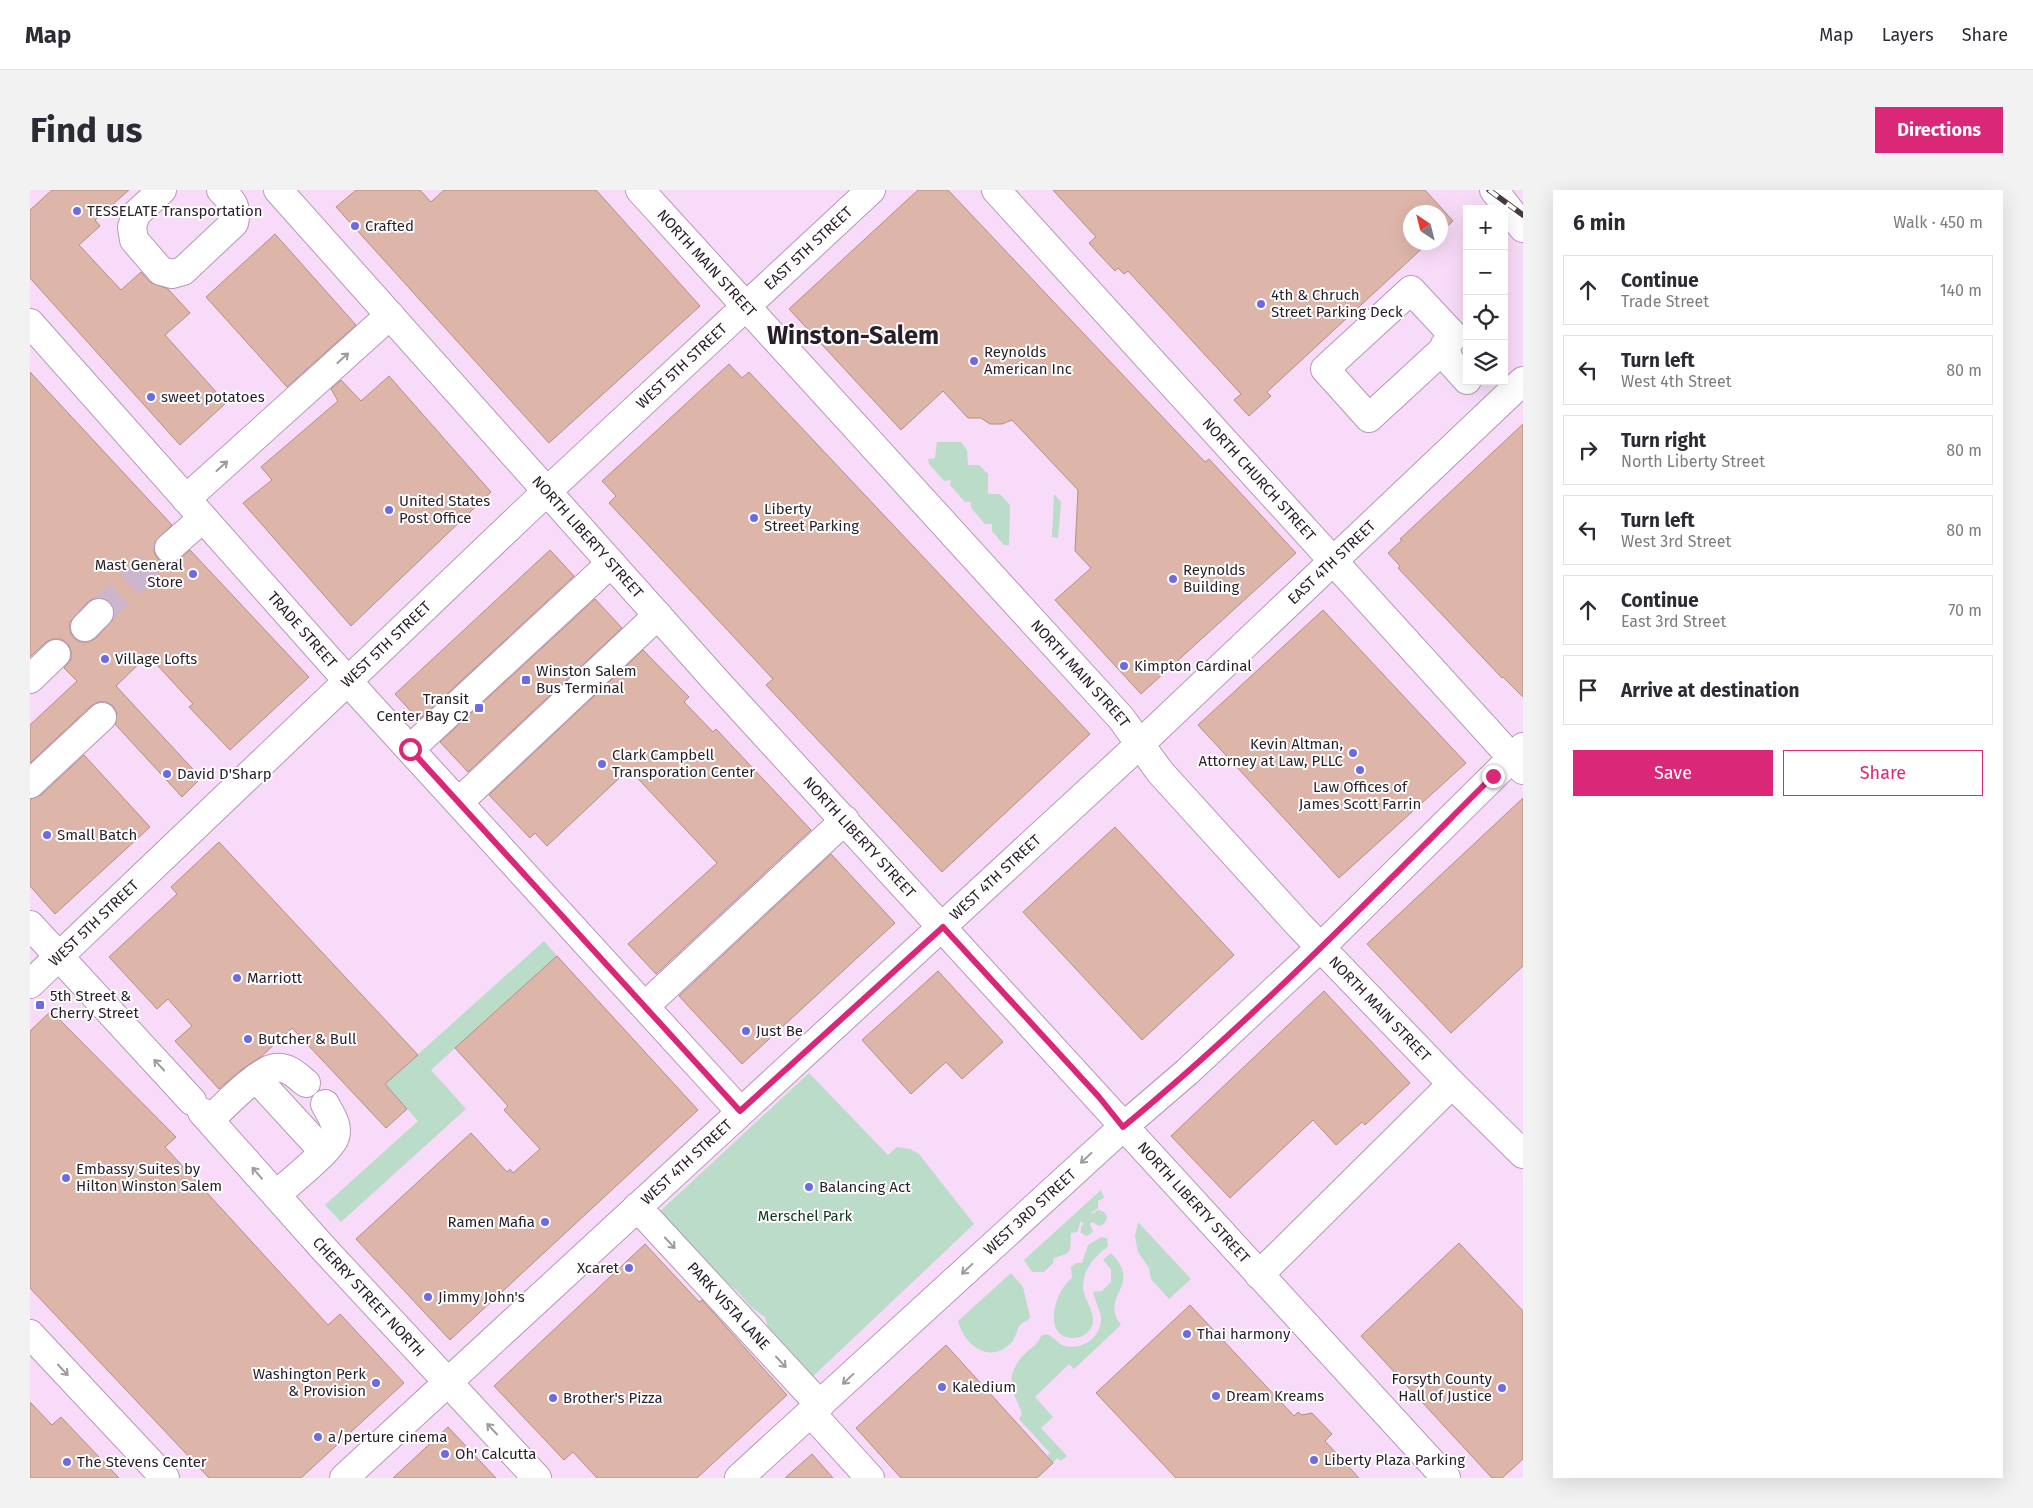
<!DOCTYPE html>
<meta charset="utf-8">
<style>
body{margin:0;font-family:"Fira Sans",sans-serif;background:#f2f2f3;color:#2b2b33}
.controls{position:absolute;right:15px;top:15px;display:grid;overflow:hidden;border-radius:0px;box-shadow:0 5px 20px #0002}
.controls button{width:45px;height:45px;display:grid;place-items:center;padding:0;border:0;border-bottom:1px solid #e1e1e2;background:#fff;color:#2b2b33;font:25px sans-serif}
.compass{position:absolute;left:1373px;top:15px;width:45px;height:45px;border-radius:50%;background:#fff;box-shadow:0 5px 20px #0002;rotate:325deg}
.stop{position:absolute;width:15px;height:15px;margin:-11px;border:4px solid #db2777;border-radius:50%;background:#fff}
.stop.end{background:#db2777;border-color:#fff;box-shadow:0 1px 5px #0008}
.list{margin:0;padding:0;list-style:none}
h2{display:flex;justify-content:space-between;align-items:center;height:65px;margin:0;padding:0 20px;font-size:21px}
h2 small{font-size:16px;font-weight:400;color:#7c7c81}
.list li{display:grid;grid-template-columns:32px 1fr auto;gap:15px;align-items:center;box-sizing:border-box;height:70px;margin:0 10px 10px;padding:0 10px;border:1px solid #e1e1e2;border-radius:0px}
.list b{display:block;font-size:19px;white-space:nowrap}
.list p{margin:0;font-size:16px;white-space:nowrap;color:#7c7c81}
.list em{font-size:16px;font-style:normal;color:#7c7c81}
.actions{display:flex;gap:10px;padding:15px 20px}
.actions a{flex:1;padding:11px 0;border:1px solid #db2777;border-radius:0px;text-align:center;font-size:18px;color:#db2777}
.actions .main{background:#db2777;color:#fff}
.icon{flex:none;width:28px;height:28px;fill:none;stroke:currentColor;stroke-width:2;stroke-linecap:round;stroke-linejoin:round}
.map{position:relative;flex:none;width:1493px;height:1288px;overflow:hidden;border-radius:0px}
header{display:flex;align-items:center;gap:30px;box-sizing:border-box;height:70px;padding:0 25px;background:#fff;border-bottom:1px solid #e1e1e2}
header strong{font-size:24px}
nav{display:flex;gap:28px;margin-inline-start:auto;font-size:18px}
.intro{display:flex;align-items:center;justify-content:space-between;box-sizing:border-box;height:120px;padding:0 30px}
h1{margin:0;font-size:35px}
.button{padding:12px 22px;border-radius:0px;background:#db2777;color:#fff;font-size:18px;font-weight:700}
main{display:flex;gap:30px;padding:0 30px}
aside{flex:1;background:#fff;border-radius:0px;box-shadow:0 5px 20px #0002}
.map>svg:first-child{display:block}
.green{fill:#badcc9}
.building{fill:#ddb5a9;stroke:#b48e83;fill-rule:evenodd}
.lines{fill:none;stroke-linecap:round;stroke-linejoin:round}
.minor-tunnel{stroke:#ceb5ce;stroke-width:28;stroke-dasharray:28 14;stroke-linecap:butt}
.minor-casing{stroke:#b499b4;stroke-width:30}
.major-casing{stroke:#b499b4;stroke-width:30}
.minor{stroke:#fff;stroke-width:28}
.major{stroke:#fff;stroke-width:28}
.rail-casing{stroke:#463946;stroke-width:5.5}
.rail{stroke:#fff;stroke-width:4;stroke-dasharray:11;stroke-linecap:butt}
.oneway{stroke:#9e9a9e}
.route{stroke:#db2777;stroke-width:6}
.poi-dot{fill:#6d6ae4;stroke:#fff;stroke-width:2}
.labels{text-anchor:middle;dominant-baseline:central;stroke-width:4;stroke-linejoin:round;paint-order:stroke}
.poi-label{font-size:15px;fill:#281e28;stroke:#fff;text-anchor:start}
.street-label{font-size:15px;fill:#281e28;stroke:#fff}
.park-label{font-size:15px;fill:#0f3424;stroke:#fff}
.town-label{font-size:25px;font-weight:bold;fill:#281e28;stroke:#fff}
</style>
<header>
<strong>Map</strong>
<nav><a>Map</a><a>Layers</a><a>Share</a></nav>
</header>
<div class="intro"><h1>Find us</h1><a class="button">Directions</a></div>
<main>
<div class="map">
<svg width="1493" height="1288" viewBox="0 0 1493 1288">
<rect width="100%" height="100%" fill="#f8dbf8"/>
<!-- green -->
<path class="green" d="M 907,252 L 931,252 L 937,260 L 938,275 L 949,275 L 958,284 L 958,304 L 970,304 L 980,315 L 979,355 L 974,355 L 962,341 L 962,334 L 955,334 L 941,318 L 941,312 L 935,312 L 920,295 L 921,290 L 914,291 L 899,274 L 898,269 L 905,268 Z
M 1024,304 L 1031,312 L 1028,348 L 1022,347 Z
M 514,751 L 527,766 L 401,880 L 436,919 L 311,1032 L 295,1015 L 388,931 L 355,894 Z
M 779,883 L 858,965 L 867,957 L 880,959 L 889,964 L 944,1034 L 777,1192 L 741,1148 L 735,1127 L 721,1117 L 709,1103 L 625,1026 Z
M 1071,1000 L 1074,1008 L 1068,1011 L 1068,1018 L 1061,1023 L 1062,1024 L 1068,1020 L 1074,1022 L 1077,1026 L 1075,1033 L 1069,1036 L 1062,1032 L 1060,1034 L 1063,1042 L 1057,1046 L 1051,1043 L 1051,1036 L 1054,1034 L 1051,1031 L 1047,1042 L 1041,1043 L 1040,1060 L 1036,1064 L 1024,1068 L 1023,1073 L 1014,1082 L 1002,1082 L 994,1070 Z
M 1108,1032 L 1161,1089 L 1139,1109 L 1121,1089 L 1119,1078 L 1108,1062 L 1105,1046 Z
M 1071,1047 L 1077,1048 L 1078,1056 C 1066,1066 1053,1078 1053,1097 C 1053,1113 1073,1127 1057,1143 C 1054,1146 1048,1148 1043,1148 C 1011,1148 1025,1100 1042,1088 L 1041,1077 L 1046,1073 L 1052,1073 L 1058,1055 Z
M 1081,1063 C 1114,1096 1068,1106 1091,1135 L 1044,1179 L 1039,1174 L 1005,1207 L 1023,1227 L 1011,1238 L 1037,1266 L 1031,1271 L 1027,1268 L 1023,1273 L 1017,1266 L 1020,1263 L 989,1229 L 992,1224 C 990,1216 985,1209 983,1201 C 977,1180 991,1166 1006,1154 C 1009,1152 1009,1148 1012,1145 C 1021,1142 1025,1151 1032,1155 C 1050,1162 1072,1148 1071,1128 C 1070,1119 1065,1111 1063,1102 L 1072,1101 L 1081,1092 L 1081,1079 L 1073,1070 Z
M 981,1083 L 993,1097 L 1000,1127 C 997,1132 995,1131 991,1134 C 987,1137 986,1149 980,1154 C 959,1174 934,1155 928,1131 Z"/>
<!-- building -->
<path class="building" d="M 22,0 L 99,0 L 65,30 L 70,36 L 49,55 L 91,100 L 111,82 L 120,92 L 138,99 L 160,123 L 135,145 L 196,213 L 150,255 L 0,88 L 0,20 Z
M 326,0 L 390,0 L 401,12 L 414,0 L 566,0 L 670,116 L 519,253 L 306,17 Z
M 888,0 L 918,0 L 1175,272 L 1179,269 L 1266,363 L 1111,504 L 1025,410 L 1061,378 L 1045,361 L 1048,300 L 982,230 L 972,234 L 960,234 L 951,228 L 938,228 L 913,201 L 871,240 L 759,119 Z
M 1023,0 L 1395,0 L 1423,31 L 1410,42 L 1410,22 L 1380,22 L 1380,52 L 1399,52 L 1237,202 L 1241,206 L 1219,226 L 1204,210 L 1211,204 L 1098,81 L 1094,84 L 1088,78 L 1085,81 L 1067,62 L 1059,53 L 1066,47 Z
M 245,44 L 326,135 L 257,197 L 176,107 Z
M 699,174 L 712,188 L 719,182 L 1060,544 L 912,682 L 736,495 L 743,489 L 579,313 L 586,306 L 572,291 Z
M 0,182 L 142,335 L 124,353 L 124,362 L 128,369 L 134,373 L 143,373 L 160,360 L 279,487 L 200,560 L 159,517 L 163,514 L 118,465 L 86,496 L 171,588 L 152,607 L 85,534 L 87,523 L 83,516 L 76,512 L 68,512 L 61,516 L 0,573 L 0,535 L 47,491 L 34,478 L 41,469 L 41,461 L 38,454 L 31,449 L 23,449 L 16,452 L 0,467 ZM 65,408 L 74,408 L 80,412 L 84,419 L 84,428 L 66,448 L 59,452 L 50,452 L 44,448 L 40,442 L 40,432 L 58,412 Z
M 359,186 L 461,302 L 321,436 L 213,313 L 242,290 L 231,277 L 308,211 L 301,199 L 311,190 L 331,211 Z
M 1493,234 L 1493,507 L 1473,487 L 1472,488 L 1368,378 L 1370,376 L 1358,363 L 1372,350 L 1370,349 Z
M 520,360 L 544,386 L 389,530 L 365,504 Z
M 565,409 L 592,438 L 438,582 L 410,552 Z
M 1293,420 L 1436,573 L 1309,688 L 1168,535 Z
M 613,460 L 659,507 L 654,512 L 683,542 L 686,539 L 781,640 L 626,784 L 598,754 L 687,673 L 599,579 L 517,656 L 505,643 L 500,648 L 459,605 Z
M 54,565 L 120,637 L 25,724 L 0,696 L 0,609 L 11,605 Z
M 1493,608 L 1493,776 L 1421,843 L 1337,754 Z
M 1085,637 L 1204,765 L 1112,850 L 993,722 Z
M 189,652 L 388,865 L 355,894 L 377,919 L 356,938 L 262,838 L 232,866 L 211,880 L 189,899 L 145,851 L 162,836 L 138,809 L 127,819 L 79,767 L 147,704 L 141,697 Z
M 801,664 L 865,733 L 712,874 L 649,806 Z
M 527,766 L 668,920 L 420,1150 L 326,1049 L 441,943 L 477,982 L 480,979 L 483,983 L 510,959 L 474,920 L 478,916 L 425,858 Z
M 908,781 L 973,852 L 932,889 L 916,872 L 881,904 L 832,850 Z
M 1294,801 L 1380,893 L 1335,935 L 1332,932 L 1306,955 L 1283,930 L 1200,1008 L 1141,946 Z
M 21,821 L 146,947 L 135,957 L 298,1135 L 310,1124 L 374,1193 L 271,1288 L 179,1288 L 0,1098 L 0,841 Z
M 1429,1053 L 1493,1121 L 1493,1269 L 1472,1288 L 1462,1288 L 1331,1146 Z
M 615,1054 L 669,1112 L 672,1110 L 757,1205 L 667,1288 L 567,1288 L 543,1262 L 534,1270 L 464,1196 Z
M 1160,1115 L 1264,1226 L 1268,1222 L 1272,1225 L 1282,1223 L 1302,1244 L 1295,1251 L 1329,1288 L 1146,1288 L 1066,1203 Z
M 916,1155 L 1023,1273 L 1007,1288 L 871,1288 L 826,1238 Z
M 0,1212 L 22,1235 L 31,1227 L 89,1288 L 0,1288 Z
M 418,1237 L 466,1288 L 363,1288 Z
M 782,1264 L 803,1288 L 755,1288 Z"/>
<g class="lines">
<!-- minor-tunnel -->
<path class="minor-tunnel" d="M 69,423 L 139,358"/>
<defs>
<g id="minor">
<path d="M 132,0 L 106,24 L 102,37 L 104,50 L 131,81 L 142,84 L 153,81 L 204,33 C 208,17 202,11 191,0"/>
<path id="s1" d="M 966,0 L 1493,580"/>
<path d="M 1464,0 L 1493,38"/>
<path id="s2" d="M 0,133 L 332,507 L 710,921"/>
<path d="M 1416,157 L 1339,228 L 1295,179 L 1381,100 L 1424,146 L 1415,155 L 1419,170 L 1437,190"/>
<path d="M 156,309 L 360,125"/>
<path d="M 139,358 L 173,328"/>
<path d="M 55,437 L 69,423"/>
<path d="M 0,489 L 26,464"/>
<path id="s3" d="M 1110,554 L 1493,191"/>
<path d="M 380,559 L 581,373"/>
<path d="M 0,594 L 72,527"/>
<path d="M 429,612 L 628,425"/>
<path d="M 615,816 L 815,630"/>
<path d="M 226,888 L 294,962"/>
<path d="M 180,930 C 192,918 229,880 245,878 C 258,876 267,886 276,893"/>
<path d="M 246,1005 C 258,994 302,959 305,947 C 309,935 300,924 295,914"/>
<path id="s4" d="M 607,1017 L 790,1215"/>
<path d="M 1229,1085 L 1422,894"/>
<path d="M 781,1223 L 840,1288"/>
<path id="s5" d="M 709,1288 L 1093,937"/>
</g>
<g id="major">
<path id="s6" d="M 248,0 L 688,493 L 1416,1288"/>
<path id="s7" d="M 610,0 L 1091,528 L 1130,582 L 1269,735 L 1422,894 L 1493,964"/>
<path d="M 0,735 L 162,911"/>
<path id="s8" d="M 0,794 L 496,321 L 841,0"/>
<path id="s9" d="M 172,922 L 294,1059 L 507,1288"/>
<path d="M 1093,937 L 1157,882 L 1291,757 L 1493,557"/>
<path d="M 0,1144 L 135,1288"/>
<path id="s10" d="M 314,1288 L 1110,554"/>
</g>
</defs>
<!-- minor casing -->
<use href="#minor" class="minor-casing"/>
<!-- major casing -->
<use href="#major" class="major-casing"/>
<!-- minor -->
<use href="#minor" class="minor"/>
<!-- major -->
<use href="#major" class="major"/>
<defs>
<path id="rail" d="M 1459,0 L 1493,25"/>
</defs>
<!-- rail casing -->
<use href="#rail" class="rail-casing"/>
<!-- rail -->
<use href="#rail" class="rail"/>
</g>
<!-- one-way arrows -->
<defs><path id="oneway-shaft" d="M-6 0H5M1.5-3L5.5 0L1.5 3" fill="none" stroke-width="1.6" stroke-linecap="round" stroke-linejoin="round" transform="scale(1.25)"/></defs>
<g class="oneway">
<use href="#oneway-shaft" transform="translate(313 168) rotate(-42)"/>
<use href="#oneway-shaft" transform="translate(192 276) rotate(-42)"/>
<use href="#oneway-shaft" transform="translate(129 875) rotate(-133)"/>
<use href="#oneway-shaft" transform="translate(1056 968) rotate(137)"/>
<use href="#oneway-shaft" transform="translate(227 983) rotate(-131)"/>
<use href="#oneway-shaft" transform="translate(640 1053) rotate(47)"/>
<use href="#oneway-shaft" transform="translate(937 1079) rotate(137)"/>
<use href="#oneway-shaft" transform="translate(751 1172) rotate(47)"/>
<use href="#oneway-shaft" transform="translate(33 1180) rotate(47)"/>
<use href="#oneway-shaft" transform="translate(818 1189) rotate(137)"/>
<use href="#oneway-shaft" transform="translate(462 1239) rotate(-133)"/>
</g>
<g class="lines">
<!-- route -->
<path class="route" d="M 380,559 L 710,921 L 913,737 L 1069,907 L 1093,937 C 1224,829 1343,706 1463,586"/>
</g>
<!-- markers -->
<g class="poi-dot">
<circle cx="47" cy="21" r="5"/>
<circle cx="325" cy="36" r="5"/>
<circle cx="1231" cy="114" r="5"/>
<circle cx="944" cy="171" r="5"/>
<circle cx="121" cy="207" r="5"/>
<circle cx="359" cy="320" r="5"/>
<circle cx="724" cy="328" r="5"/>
<circle cx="163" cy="384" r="5"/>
<circle cx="1143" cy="389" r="5"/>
<circle cx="75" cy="469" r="5"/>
<circle cx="1094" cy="476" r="5"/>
<rect x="491" y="485" width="10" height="10" rx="2.5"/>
<rect x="444" y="513" width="10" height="10" rx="2.5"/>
<circle cx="1323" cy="563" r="5"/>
<circle cx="572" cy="574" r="5"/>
<circle cx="1330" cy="580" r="5"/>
<circle cx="137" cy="584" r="5"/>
<circle cx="17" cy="645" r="5"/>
<circle cx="207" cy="788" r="5"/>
<rect x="5" y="810" width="10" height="10" rx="2.5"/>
<circle cx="716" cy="841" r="5"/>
<circle cx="218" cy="849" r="5"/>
<circle cx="36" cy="988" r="5"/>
<circle cx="779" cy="997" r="5"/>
<circle cx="515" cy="1032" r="5"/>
<circle cx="599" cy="1078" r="5"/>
<circle cx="398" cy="1107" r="5"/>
<circle cx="1157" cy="1144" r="5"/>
<circle cx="346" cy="1193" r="5"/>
<circle cx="912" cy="1197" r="5"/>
<circle cx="1472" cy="1198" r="5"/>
<circle cx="1186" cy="1206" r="5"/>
<circle cx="523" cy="1208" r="5"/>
<circle cx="288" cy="1247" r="5"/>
<circle cx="415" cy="1264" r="5"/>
<circle cx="1284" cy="1270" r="5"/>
<circle cx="37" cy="1272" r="5"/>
</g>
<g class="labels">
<!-- poi labels -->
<g class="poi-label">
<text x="57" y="21">TESSELATE Transportation</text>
<text x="335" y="36">Crafted</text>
<text x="1241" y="105">4th &amp; Chruch<tspan x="1241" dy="17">Street Parking Deck</tspan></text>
<text x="954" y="162">Reynolds<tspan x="954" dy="17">American Inc</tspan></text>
<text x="131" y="207">sweet potatoes</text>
<text x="369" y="311">United States<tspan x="369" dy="17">Post Office</tspan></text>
<text x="734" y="319">Liberty<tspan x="734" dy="17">Street Parking</tspan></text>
<text x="153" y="375" text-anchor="end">Mast General<tspan x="153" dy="17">Store</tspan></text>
<text x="1153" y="380">Reynolds<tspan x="1153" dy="17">Building</tspan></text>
<text x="85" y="469">Village Lofts</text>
<text x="1104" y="476">Kimpton Cardinal</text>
<text x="506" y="481">Winston Salem<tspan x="506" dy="17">Bus Terminal</tspan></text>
<text x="439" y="509" text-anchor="end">Transit<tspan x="439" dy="17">Center Bay C2</tspan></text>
<text x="1313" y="554" text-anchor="end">Kevin Altman,<tspan x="1313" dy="17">Attorney at Law, PLLC</tspan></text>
<text x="582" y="565">Clark Campbell<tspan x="582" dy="17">Transporation Center</tspan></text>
<text x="147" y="584">David D'Sharp</text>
<text x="1330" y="597" text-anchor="middle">Law Offices of<tspan x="1330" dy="17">James Scott Farrin</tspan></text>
<text x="27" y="645">Small Batch</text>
<text x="217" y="788">Marriott</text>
<text x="20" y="806">5th Street &amp;<tspan x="20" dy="17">Cherry Street</tspan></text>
<text x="726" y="841">Just Be</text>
<text x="228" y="849">Butcher &amp; Bull</text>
<text x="46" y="979">Embassy Suites by<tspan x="46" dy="17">Hilton Winston Salem</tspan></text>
<text x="789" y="997">Balancing Act</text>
<text x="505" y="1032" text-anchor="end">Ramen Mafia</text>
<text x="589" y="1078" text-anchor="end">Xcaret</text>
<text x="408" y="1107">Jimmy John's</text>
<text x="1167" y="1144">Thai harmony</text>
<text x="336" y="1184" text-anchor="end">Washington Perk<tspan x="336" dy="17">&amp; Provision</tspan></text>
<text x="1462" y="1189" text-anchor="end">Forsyth County<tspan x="1462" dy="17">Hall of Justice</tspan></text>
<text x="922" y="1197">Kaledium</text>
<text x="1196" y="1206">Dream Kreams</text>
<text x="533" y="1208">Brother's Pizza</text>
<text x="298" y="1247">a/perture cinema</text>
<text x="425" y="1264">Oh' Calcutta</text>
<text x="1294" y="1270">Liberty Plaza Parking</text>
<text x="47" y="1272">The Stevens Center</text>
</g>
<!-- street labels -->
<g class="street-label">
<text stroke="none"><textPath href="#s8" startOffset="1071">EAST 5TH STREET</textPath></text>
<text stroke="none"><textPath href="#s7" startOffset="99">NORTH MAIN STREET</textPath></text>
<text stroke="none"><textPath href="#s8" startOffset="898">WEST 5TH STREET</textPath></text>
<text stroke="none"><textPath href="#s1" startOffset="391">NORTH CHURCH STREET</textPath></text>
<text stroke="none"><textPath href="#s6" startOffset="465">NORTH LIBERTY STREET</textPath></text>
<text stroke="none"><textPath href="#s3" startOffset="264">EAST 4TH STREET</textPath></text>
<text stroke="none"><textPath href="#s2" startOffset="410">TRADE STREET</textPath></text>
<text stroke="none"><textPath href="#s8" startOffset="492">WEST 5TH STREET</textPath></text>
<text stroke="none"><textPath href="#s7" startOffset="654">NORTH MAIN STREET</textPath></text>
<text stroke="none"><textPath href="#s6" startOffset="870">NORTH LIBERTY STREET</textPath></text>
<text stroke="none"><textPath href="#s10" startOffset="886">WEST 4TH STREET</textPath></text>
<text stroke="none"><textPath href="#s8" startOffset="88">WEST 5TH STREET</textPath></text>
<text stroke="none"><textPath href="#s7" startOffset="1104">NORTH MAIN STREET</textPath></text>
<text stroke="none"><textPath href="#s10" startOffset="466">WEST 4TH STREET</textPath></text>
<text stroke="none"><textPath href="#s6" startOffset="1365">NORTH LIBERTY STREET</textPath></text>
<text stroke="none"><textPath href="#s5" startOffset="394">WEST 3RD STREET</textPath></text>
<text stroke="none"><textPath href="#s9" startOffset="249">CHERRY STREET NORTH</textPath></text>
<text stroke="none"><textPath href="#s4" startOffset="135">PARK VISTA LANE</textPath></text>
</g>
<!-- park labels -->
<g class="park-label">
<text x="775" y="1026">Merschel Park</text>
</g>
<!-- town labels -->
<g class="town-label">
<text x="823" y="146">Winston-Salem</text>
</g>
</g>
</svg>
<div class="controls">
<button>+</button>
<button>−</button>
<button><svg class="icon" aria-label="locate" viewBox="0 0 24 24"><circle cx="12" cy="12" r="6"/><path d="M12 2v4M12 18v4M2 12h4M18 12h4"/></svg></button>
<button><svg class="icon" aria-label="layers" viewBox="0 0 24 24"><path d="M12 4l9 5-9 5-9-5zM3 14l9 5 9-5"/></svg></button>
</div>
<svg class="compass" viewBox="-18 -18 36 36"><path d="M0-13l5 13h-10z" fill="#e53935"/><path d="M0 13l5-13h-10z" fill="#7c7c81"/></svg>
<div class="stop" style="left:380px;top:559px"></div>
<div class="stop end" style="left:1463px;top:586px"></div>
</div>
<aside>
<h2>6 min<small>Walk · 450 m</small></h2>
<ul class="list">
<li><svg class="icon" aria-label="ahead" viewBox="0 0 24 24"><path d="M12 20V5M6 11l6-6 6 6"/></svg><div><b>Continue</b><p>Trade Street</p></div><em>140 m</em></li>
<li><svg class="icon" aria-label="left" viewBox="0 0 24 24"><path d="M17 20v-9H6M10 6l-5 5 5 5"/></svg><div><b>Turn left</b><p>West 4th Street</p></div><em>80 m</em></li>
<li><svg class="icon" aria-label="right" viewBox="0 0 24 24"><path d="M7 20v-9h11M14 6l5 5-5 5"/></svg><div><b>Turn right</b><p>North Liberty Street</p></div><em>80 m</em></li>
<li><svg class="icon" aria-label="left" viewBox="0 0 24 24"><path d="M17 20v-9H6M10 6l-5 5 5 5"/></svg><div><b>Turn left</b><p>West 3rd Street</p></div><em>80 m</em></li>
<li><svg class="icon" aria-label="ahead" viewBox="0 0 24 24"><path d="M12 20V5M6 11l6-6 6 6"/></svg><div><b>Continue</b><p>East 3rd Street</p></div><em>70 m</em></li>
<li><svg class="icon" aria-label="arrive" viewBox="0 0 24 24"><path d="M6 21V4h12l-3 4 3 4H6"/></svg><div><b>Arrive at destination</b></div></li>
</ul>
<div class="actions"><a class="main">Save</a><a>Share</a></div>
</aside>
</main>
